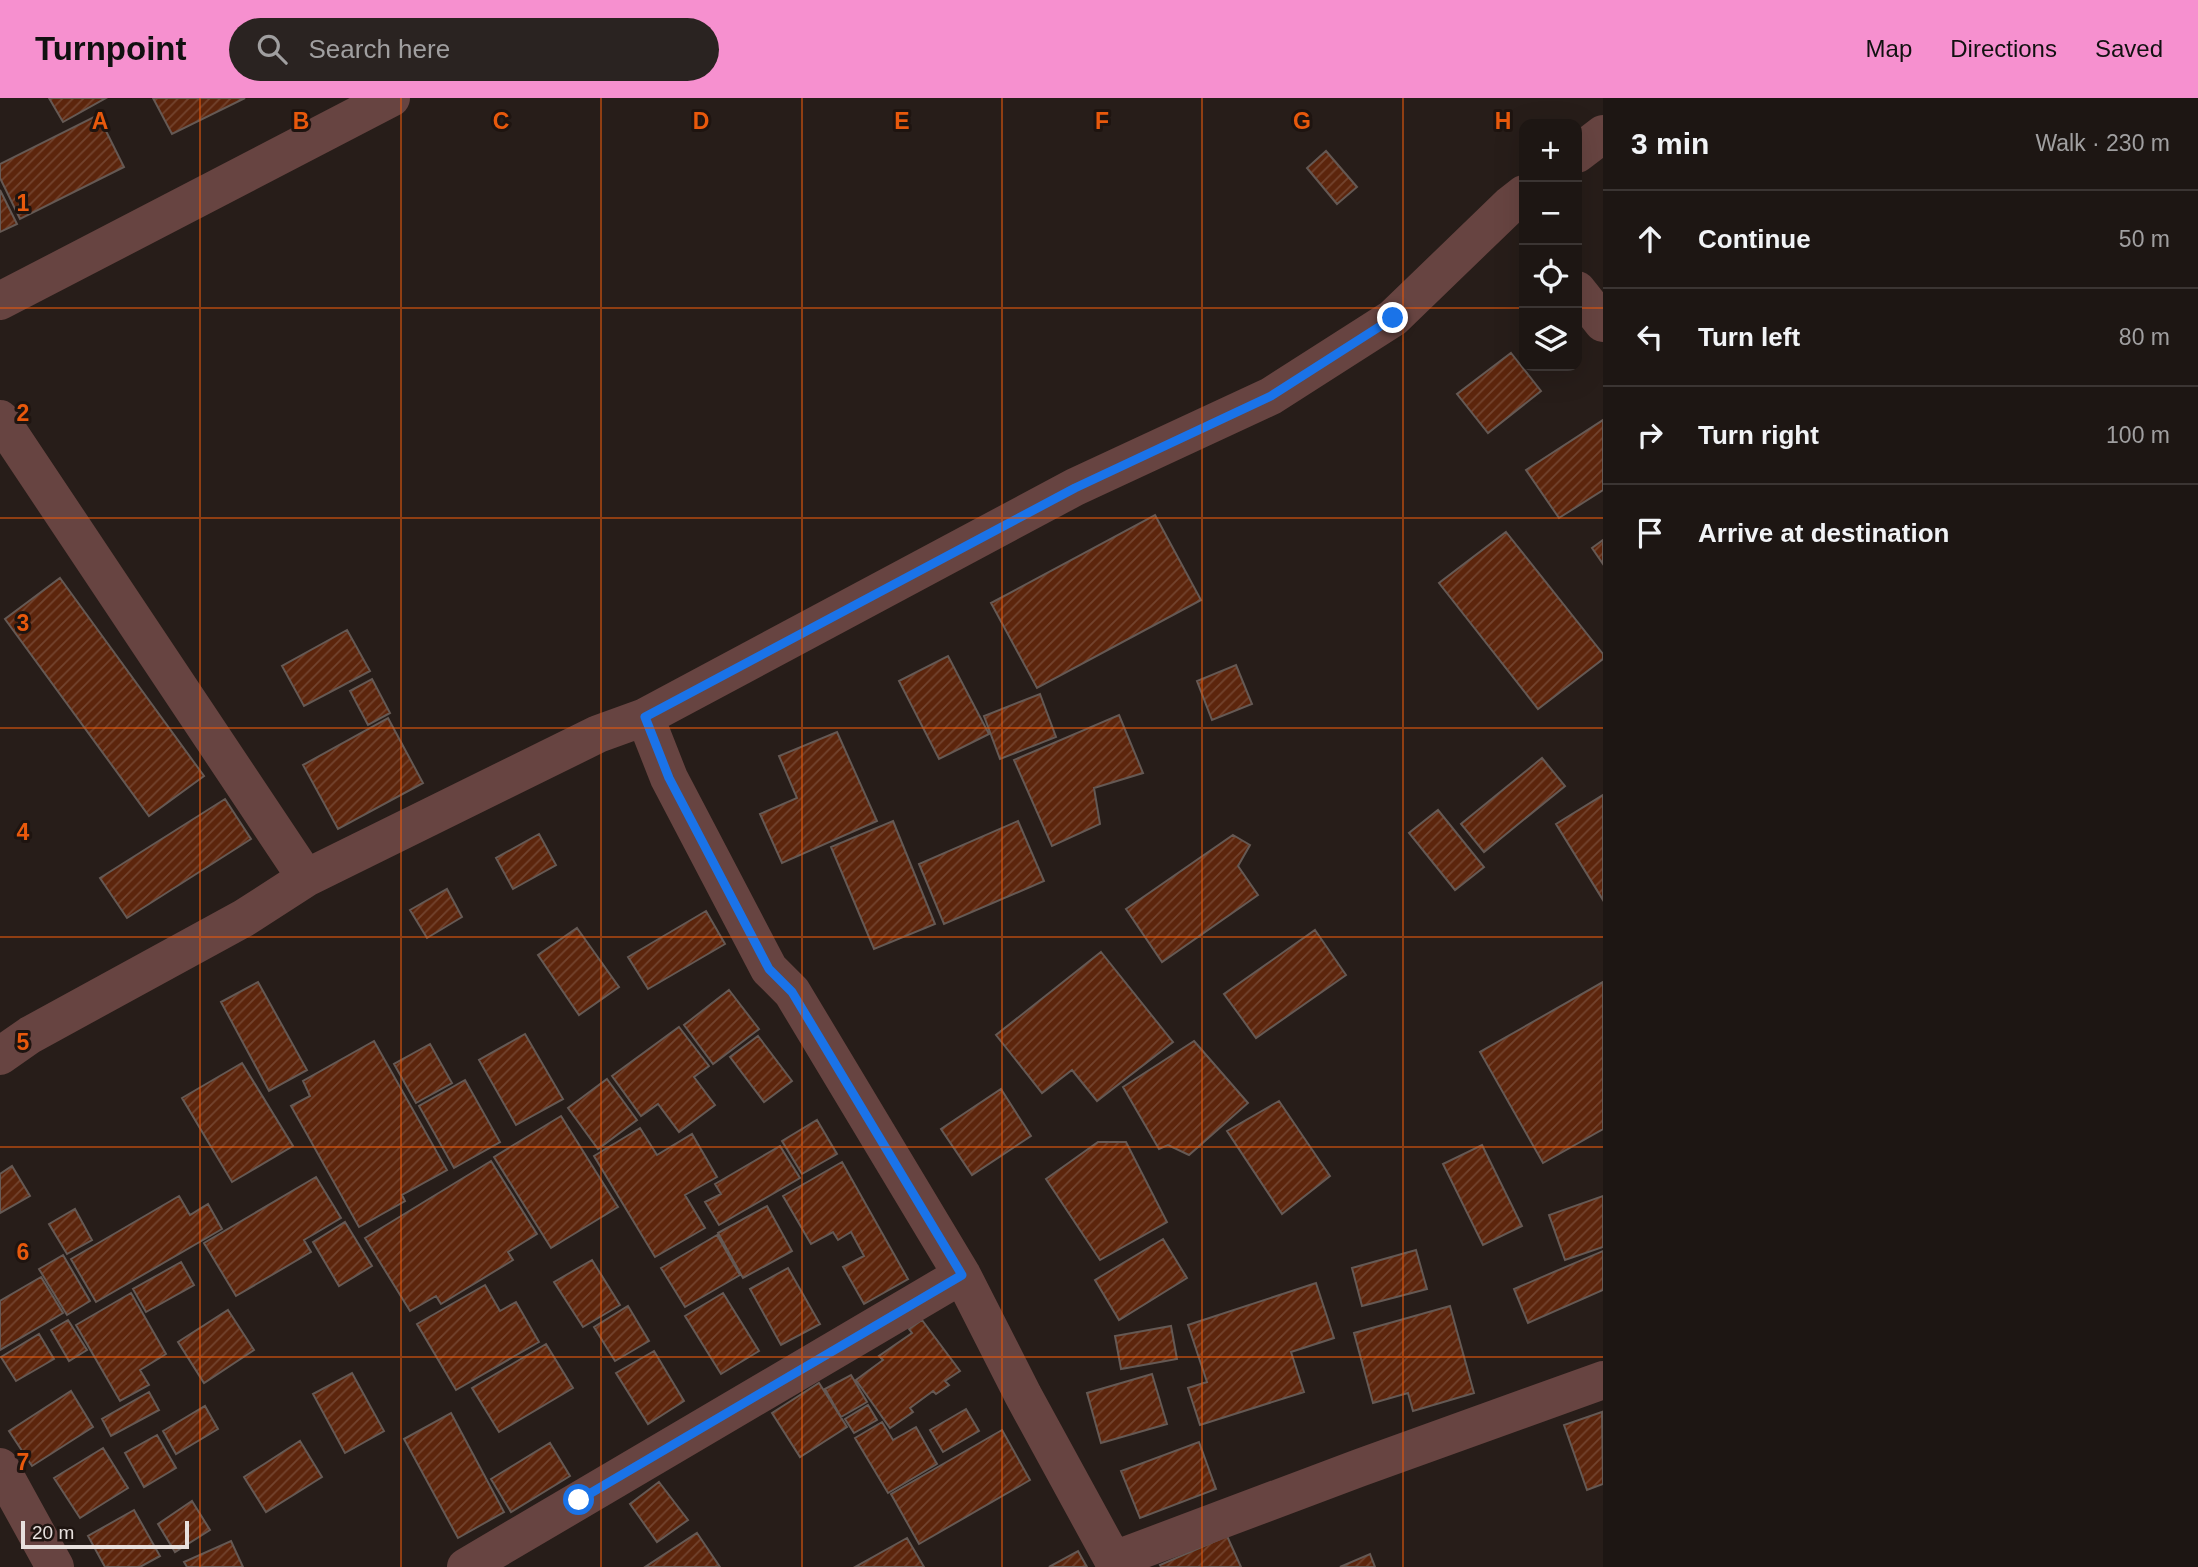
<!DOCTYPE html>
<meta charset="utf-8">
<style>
body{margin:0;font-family:Arial,sans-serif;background:#2a2321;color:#f1f3f6}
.controls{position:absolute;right:21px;top:21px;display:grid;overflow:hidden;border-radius:14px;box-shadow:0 7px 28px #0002}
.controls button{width:63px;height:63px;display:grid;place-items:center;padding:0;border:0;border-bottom:2px solid #3b3533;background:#1d1613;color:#f1f3f6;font:35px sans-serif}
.scale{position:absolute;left:21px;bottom:18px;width:168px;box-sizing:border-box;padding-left:7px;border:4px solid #e7e0dd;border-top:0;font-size:19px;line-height:24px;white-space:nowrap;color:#e7e0dd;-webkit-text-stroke:5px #1e1410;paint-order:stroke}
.stop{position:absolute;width:21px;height:21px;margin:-16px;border:5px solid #1a73e8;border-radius:50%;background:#fff}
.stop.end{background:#1a73e8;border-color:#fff;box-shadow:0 2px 7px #0008}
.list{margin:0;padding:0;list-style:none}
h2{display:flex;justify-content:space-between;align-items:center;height:91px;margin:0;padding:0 28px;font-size:30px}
h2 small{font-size:23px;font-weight:400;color:#a09fa0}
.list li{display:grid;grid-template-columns:46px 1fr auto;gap:21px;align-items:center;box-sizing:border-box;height:98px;padding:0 28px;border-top:2px solid #3b3533}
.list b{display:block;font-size:26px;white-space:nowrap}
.list em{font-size:23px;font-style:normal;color:#a09fa0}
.icon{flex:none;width:38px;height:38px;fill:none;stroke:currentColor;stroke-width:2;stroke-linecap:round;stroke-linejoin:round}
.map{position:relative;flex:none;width:1603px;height:1469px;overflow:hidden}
header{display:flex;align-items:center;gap:42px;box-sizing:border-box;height:98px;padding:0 35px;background:#f690cf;color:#111}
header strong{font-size:33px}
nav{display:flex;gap:38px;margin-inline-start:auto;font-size:24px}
.search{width:490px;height:63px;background:#2a2321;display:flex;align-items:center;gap:18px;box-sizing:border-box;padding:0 24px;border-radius:38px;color:#a09fa0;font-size:26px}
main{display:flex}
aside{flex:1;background:#1d1613}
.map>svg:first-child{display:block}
.building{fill:url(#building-hatch);stroke:#655954;stroke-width:2}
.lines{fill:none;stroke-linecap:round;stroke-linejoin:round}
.minor{stroke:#674441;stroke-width:38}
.route{stroke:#1a73e8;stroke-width:9}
.grid{fill:none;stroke:#e8590c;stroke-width:2;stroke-opacity:0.55}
.grid-label{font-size:23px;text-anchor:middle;font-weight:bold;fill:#e8590c;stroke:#1e1410;stroke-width:6;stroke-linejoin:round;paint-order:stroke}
</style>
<header>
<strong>Turnpoint</strong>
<div class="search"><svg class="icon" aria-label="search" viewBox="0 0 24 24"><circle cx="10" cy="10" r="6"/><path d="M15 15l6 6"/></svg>Search here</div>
<nav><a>Map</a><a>Directions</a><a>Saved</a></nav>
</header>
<main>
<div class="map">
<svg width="1603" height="1469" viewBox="0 0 1603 1469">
<defs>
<pattern id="building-hatch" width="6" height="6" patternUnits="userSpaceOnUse" patternTransform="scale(1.75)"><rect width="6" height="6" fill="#5c250c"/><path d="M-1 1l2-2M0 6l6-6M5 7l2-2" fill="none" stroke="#73442f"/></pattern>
</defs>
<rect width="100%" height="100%" fill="#271d19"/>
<!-- building -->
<path class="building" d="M 49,0 L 106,0 L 63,24 Z
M 153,0 L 245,0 L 172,36 Z
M 98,17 L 124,69 L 20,121 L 0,80 L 0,66 Z
M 1326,53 L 1357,89 L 1337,106 L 1307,70 Z
M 0,92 L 17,126 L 0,134 Z
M 1511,255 L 1541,293 L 1488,335 L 1457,296 Z
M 1603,322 L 1603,392 L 1559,420 L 1526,372 Z
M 1155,417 L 1201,502 L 1037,590 L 991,505 Z
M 1506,434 L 1603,556 L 1603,561 L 1538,611 L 1439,485 Z
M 1603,442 L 1603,466 L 1592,450 Z
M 60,480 L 204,678 L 149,718 L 5,521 Z
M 347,532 L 370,573 L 304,608 L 282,568 Z
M 948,558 L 989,636 L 939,661 L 899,583 Z
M 1236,567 L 1252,606 L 1212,622 L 1197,583 Z
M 372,581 L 390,615 L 368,627 L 350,593 Z
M 1040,596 L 1056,639 L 1000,661 L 984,618 Z
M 1119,617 L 1143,675 L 1094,690 L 1100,726 L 1052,748 L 1014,662 Z
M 388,620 L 423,685 L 338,731 L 303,667 Z
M 837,634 L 877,723 L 782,765 L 760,716 L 797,700 L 779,658 Z
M 1542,660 L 1565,688 L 1484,754 L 1461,726 Z
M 1603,697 L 1603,802 L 1556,726 Z
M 225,701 L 251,741 L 127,820 L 100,780 Z
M 1438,712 L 1484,769 L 1455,792 L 1409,735 Z
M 893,723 L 935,826 L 874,851 L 831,749 Z
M 1018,723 L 1044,783 L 944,826 L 919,766 Z
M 539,736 L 556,767 L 513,791 L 496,760 Z
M 1233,737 L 1250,747 L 1238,768 L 1258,797 L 1162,864 L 1126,811 Z
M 447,791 L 462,819 L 427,840 L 410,812 Z
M 706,813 L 725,846 L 648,891 L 628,859 Z
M 577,830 L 619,889 L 579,917 L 538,857 Z
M 1315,832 L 1346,877 L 1256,940 L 1224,896 Z
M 1101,854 L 1173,944 L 1097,1003 L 1072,972 L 1042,995 L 996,937 Z
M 258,884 L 307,972 L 269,993 L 221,904 Z
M 1603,884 L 1603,1031 L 1543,1065 L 1480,954 Z
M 729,892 L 759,931 L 713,966 L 684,927 Z
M 679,929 L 709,968 L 694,979 L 715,1007 L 679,1034 L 658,1006 L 641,1018 L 612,978 Z
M 525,936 L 563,1001 L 516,1027 L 479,962 Z
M 758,938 L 792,983 L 764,1004 L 730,959 Z
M 374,943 L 447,1072 L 402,1097 L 405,1103 L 359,1129 L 291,1008 L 310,998 L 303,983 Z
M 1194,943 L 1248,1005 L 1189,1057 L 1168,1047 L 1159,1051 L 1123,989 Z
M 430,946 L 452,985 L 416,1005 L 394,966 Z
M 242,965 L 293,1048 L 232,1084 L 182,1000 Z
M 607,981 L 637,1022 L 598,1051 L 568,1010 Z
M 465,982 L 500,1044 L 454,1070 L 419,1008 Z
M 1001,991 L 1031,1038 L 972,1077 L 941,1031 Z
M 1279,1003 L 1330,1078 L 1282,1116 L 1227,1033 Z
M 561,1018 L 618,1109 L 551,1150 L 494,1059 Z
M 817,1022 L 837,1056 L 802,1076 L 782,1043 Z
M 640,1030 L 657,1057 L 692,1036 L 717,1079 L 685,1097 L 705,1130 L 655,1159 L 594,1058 Z
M 1098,1044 L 1126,1044 L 1167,1124 L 1100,1162 L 1046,1081 Z
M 1482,1047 L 1522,1128 L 1483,1147 L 1443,1066 Z
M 780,1048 L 800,1080 L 719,1127 L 705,1104 L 721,1096 L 715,1086 Z
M 491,1063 L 537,1136 L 508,1154 L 513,1162 L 441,1206 L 436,1198 L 410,1213 L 365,1140 Z
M 842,1064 L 908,1181 L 864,1206 L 843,1169 L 864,1158 L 851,1134 L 838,1142 L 833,1134 L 811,1146 L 783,1098 Z
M 12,1068 L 30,1098 L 0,1115 L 0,1076 Z
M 316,1079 L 341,1120 L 304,1142 L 311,1154 L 236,1198 L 204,1145 Z
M 179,1098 L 190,1117 L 208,1106 L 222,1131 L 96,1204 L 71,1161 Z
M 1603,1098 L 1603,1149 L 1565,1162 L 1549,1117 Z
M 767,1108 L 792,1153 L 743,1180 L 718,1135 Z
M 75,1111 L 92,1142 L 67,1156 L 49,1126 Z
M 345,1124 L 372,1168 L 339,1188 L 313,1144 Z
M 717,1137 L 740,1177 L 685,1209 L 661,1170 Z
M 1163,1141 L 1187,1180 L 1119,1222 L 1095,1182 Z
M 1416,1152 L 1427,1191 L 1362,1208 L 1352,1170 Z
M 1603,1153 L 1603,1192 L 1528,1225 L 1514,1191 Z
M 63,1157 L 90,1203 L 67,1217 L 39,1171 Z
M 592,1162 L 620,1207 L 583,1229 L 554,1184 Z
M 181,1164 L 194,1187 L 146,1214 L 133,1191 Z
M 788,1170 L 820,1226 L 781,1247 L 750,1191 Z
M 41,1179 L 63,1215 L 0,1252 L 0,1203 Z
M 1316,1185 L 1334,1240 L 1291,1254 L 1304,1294 L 1200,1327 L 1188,1290 L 1207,1284 L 1188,1227 Z
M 485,1187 L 500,1213 L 516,1204 L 539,1244 L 456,1292 L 417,1226 Z
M 131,1195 L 166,1256 L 140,1272 L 149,1287 L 120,1303 L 76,1227 Z
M 723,1195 L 759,1253 L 721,1276 L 685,1218 Z
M 628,1208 L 649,1243 L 615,1263 L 594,1229 Z
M 1450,1208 L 1474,1295 L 1413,1313 L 1408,1295 L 1373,1305 L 1354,1235 Z
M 228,1212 L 254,1252 L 204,1285 L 178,1244 Z
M 68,1222 L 87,1252 L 69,1263 L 51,1232 Z
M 922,1222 L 960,1273 L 945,1283 L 949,1287 L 936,1296 L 933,1293 L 910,1310 L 913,1314 L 890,1330 L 856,1282 L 883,1262 L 879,1258 L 912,1235 L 909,1231 Z
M 1171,1228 L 1177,1261 L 1121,1271 L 1115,1238 Z
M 39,1236 L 54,1261 L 16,1283 L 1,1259 Z
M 546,1246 L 573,1290 L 499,1334 L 472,1290 Z
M 654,1253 L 684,1303 L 648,1326 L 616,1275 Z
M 352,1275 L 384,1333 L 345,1355 L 313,1296 Z
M 1152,1276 L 1167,1326 L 1101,1345 L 1087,1295 Z
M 851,1277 L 867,1304 L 841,1319 L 825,1291 Z
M 819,1285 L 847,1329 L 800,1359 L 772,1315 Z
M 71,1293 L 93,1329 L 32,1368 L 9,1333 Z
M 149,1294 L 159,1312 L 111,1338 L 102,1321 Z
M 868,1307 L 877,1322 L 854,1335 L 845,1321 Z
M 205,1308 L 218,1331 L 176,1356 L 163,1333 Z
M 966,1311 L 979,1333 L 943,1354 L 930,1332 Z
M 1602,1314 L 1603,1386 L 1587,1392 L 1564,1327 Z
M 451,1315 L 504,1414 L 458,1440 L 404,1341 Z
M 882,1324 L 893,1342 L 916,1329 L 937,1366 L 888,1395 L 855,1340 Z
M 1002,1332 L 1030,1382 L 919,1446 L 891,1396 Z
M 157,1337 L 176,1370 L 144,1389 L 125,1355 Z
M 300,1343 L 322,1379 L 266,1414 L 244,1379 Z
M 1199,1344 L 1216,1391 L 1140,1420 L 1121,1373 Z
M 550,1345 L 570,1378 L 511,1414 L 491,1381 Z
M 103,1350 L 128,1390 L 80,1420 L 54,1380 Z
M 659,1384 L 688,1422 L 657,1444 L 630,1406 Z
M 192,1403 L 210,1432 L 175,1454 L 158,1426 Z
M 134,1412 L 160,1458 L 140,1469 L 105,1469 L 88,1438 Z
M 697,1435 L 720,1469 L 645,1469 Z
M 1227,1438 L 1241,1469 L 1161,1469 L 1160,1467 Z
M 907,1440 L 924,1469 L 855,1469 Z
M 231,1443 L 243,1469 L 187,1469 L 184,1464 Z
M 1078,1453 L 1087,1469 L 1049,1469 Z
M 1370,1456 L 1375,1469 L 1340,1469 Z"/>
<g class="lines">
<!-- minor -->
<path class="minor" d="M 1577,56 L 1603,36
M 1577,192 L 1603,225
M 0,203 L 391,0
M 0,321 L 306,780
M 645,619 L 669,680 L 769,871 L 792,894 L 962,1177 L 1023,1297 L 1117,1469
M 0,958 L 30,937 L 244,820 L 306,780 L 598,636 L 645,619 L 1075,389 L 1271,298 L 1393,220 L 1510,107 L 1524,96
M 0,1369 L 55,1469
M 1114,1462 L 1359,1370 L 1603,1282
M 466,1469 L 962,1177"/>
</g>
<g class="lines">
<!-- route -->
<path class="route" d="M 579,1402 L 962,1177 L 792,894 L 769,871 L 669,680 L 645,619 L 1075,390 L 1271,298 L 1393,220"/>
</g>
<!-- grid -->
<path class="grid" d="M 200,0 L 200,1469M 401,0 L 401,1469M 601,0 L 601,1469M 802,0 L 802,1469M 1002,0 L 1002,1469M 1202,0 L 1202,1469M 1403,0 L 1403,1469M 0,210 L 1524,210M 1577,210 L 1603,210M 0,420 L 1603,420M 0,630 L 1603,630M 0,839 L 1603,839M 0,1049 L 1603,1049M 0,1259 L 1603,1259"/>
<g class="grid-label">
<text x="100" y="31">A</text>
<text x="301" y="31">B</text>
<text x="501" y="31">C</text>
<text x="701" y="31">D</text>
<text x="902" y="31">E</text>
<text x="1102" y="31">F</text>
<text x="1302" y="31">G</text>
<text x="1503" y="31">H</text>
<text x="23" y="113">1</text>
<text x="23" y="323">2</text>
<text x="23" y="533">3</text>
<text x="23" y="742">4</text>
<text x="23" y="952">5</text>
<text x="23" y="1162">6</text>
<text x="23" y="1372">7</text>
</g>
</svg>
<div class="controls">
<button>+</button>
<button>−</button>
<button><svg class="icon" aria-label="locate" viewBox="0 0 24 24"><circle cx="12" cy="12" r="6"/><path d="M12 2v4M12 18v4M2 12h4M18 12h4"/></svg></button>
<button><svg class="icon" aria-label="layers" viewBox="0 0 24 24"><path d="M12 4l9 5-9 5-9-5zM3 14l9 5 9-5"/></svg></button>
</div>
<div class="scale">20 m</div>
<div class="stop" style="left:579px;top:1402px"></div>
<div class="stop end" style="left:1393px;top:220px"></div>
</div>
<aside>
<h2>3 min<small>Walk · 230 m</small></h2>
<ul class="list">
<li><svg class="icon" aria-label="ahead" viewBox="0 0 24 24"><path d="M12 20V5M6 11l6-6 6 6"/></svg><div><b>Continue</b></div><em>50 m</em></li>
<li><svg class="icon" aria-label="left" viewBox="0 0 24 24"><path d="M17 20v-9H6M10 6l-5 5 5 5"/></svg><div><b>Turn left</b></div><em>80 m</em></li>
<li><svg class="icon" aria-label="right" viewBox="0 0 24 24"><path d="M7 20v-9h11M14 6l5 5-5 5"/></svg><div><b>Turn right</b></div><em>100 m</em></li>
<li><svg class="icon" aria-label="arrive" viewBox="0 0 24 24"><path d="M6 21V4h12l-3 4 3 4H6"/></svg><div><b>Arrive at destination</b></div></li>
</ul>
</aside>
</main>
